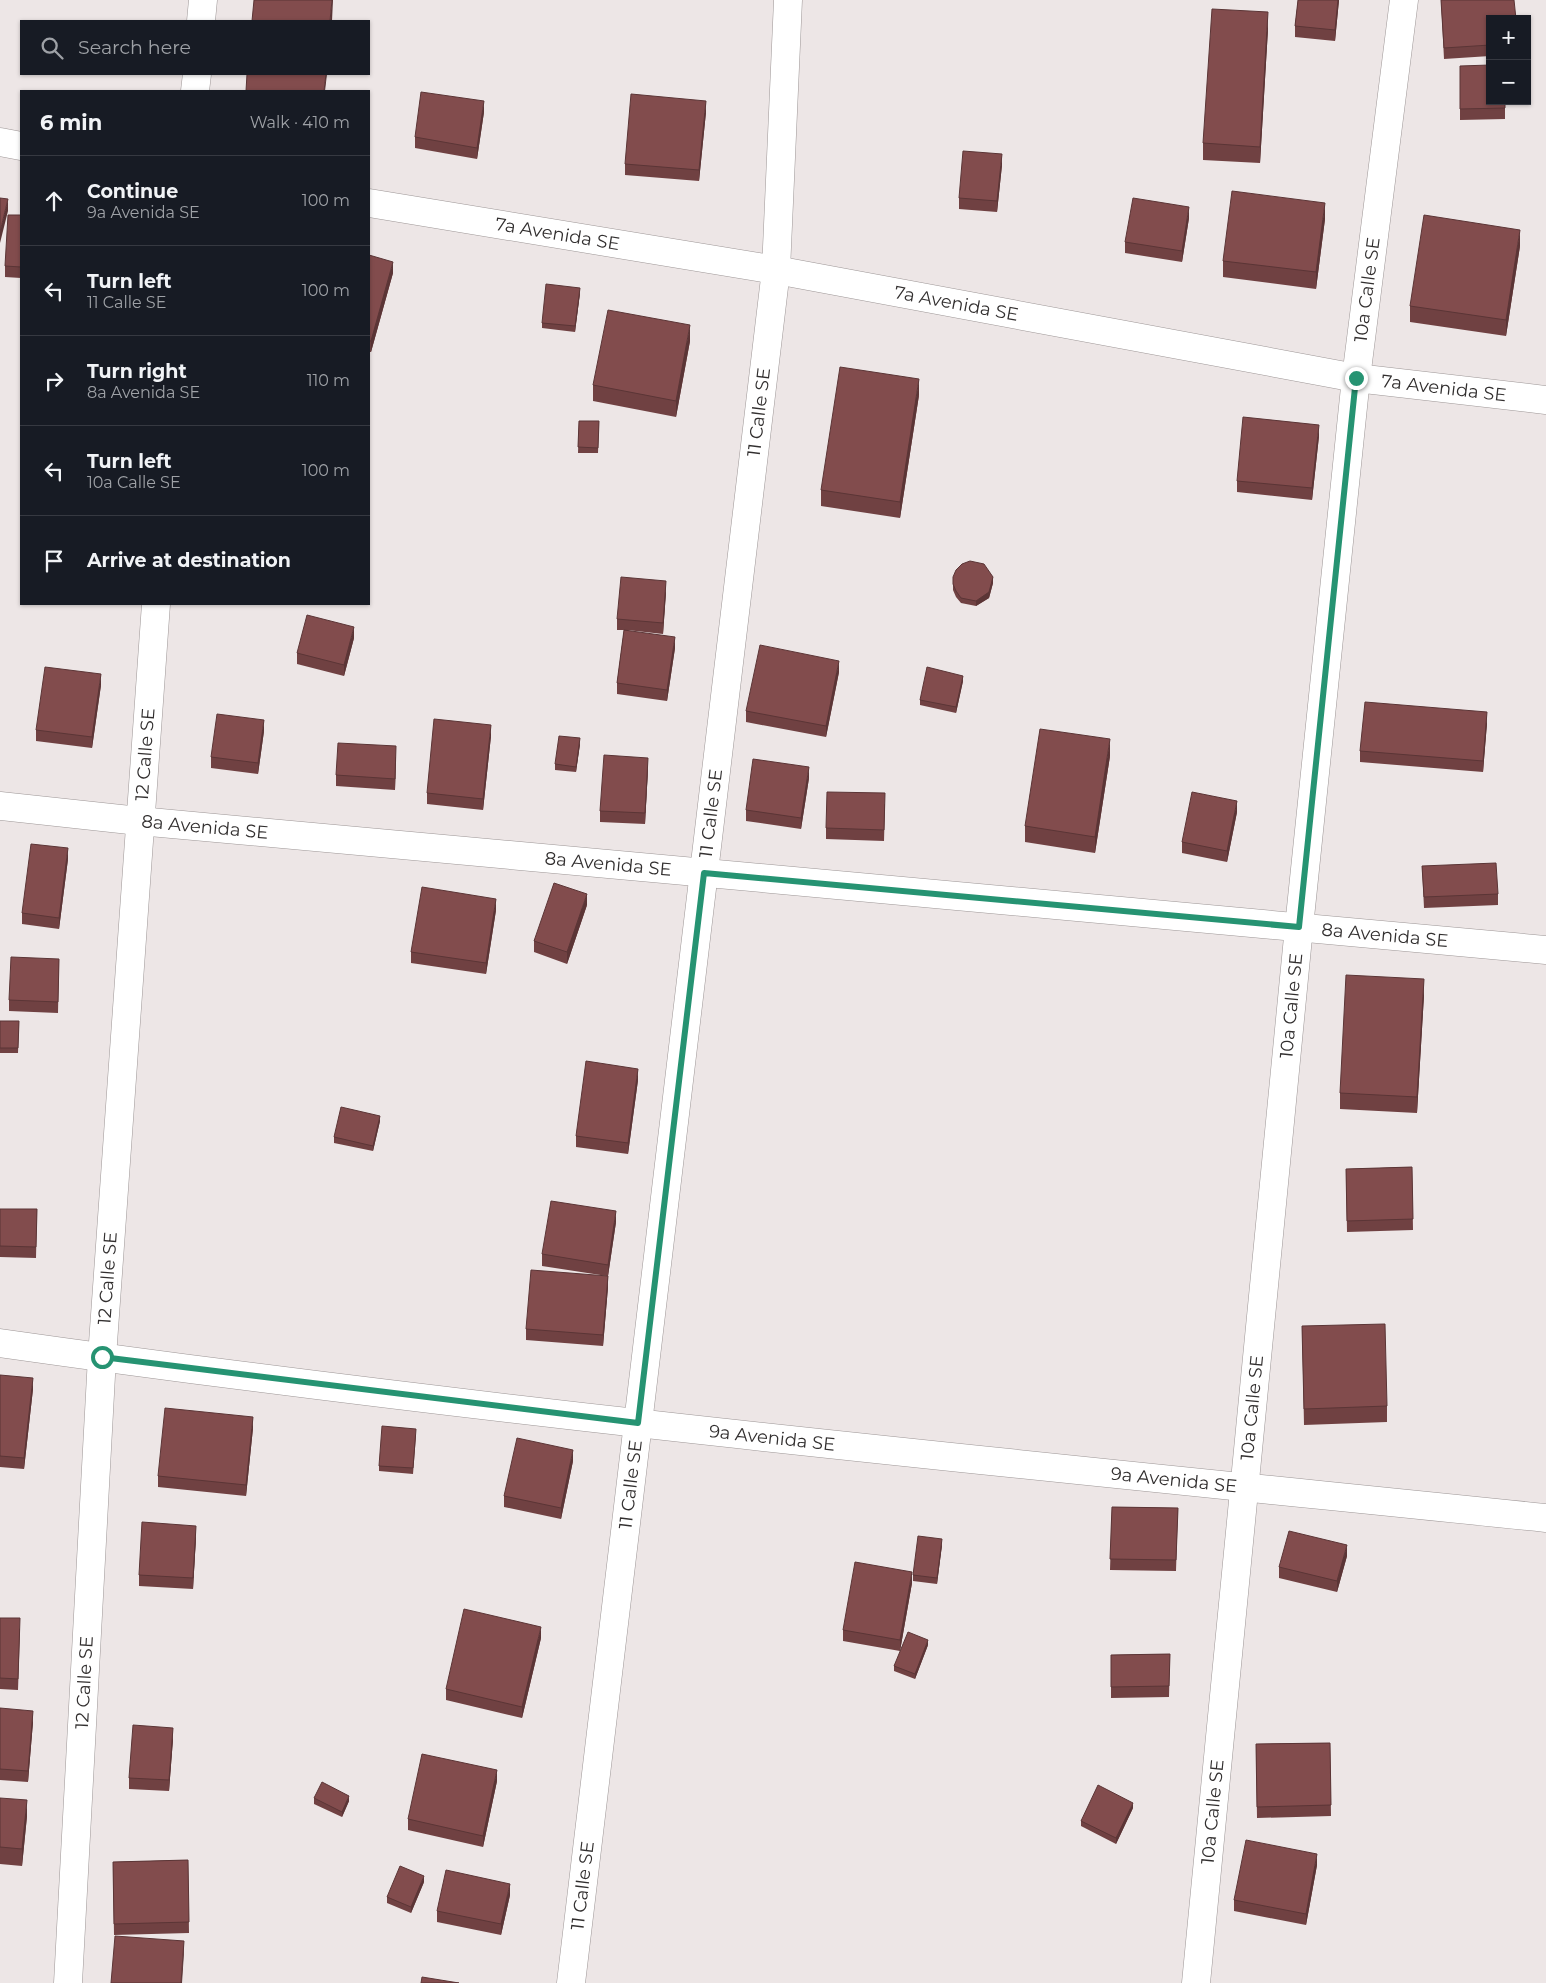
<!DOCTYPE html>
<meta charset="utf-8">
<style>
body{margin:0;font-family:Montserrat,sans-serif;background:#242831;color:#f1f3f6}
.controls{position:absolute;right:15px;top:15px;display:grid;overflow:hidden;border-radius:0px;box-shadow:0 1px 4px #0004}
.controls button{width:45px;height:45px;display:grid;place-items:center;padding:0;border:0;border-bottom:1px solid #363941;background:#171b24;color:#f1f3f6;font:25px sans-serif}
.stop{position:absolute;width:15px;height:15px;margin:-11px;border:4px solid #269372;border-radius:50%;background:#fff}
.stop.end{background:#269372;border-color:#fff;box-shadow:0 1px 5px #0008}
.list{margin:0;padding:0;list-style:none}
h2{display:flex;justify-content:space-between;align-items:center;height:65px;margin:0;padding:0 20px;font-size:21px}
h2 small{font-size:16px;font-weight:400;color:#9ea1a6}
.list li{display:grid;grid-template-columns:32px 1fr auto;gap:15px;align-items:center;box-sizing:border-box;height:90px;padding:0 20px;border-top:1px solid #363941}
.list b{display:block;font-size:19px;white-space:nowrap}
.list p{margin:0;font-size:16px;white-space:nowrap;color:#9ea1a6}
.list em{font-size:16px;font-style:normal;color:#9ea1a6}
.icon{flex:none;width:28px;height:28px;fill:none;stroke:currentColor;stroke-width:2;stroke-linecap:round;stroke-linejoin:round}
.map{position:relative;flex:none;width:1546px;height:1983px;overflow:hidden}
.search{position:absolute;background:#171b24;box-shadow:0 1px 4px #0004;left:20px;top:20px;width:350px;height:55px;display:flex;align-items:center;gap:12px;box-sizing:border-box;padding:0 18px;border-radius:0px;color:#9ea1a6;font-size:19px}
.panel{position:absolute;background:#171b24;box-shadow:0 1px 4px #0004;left:20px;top:90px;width:350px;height:515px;border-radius:0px}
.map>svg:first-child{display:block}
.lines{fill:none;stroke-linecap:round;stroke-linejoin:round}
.minor-casing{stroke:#9d9696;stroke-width:29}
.minor{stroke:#fff;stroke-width:28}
.wall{fill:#704142}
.shaded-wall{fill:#5b3536}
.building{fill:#824c4d;stroke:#5b3536}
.route{stroke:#269372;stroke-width:6}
.labels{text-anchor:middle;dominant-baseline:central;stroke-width:5;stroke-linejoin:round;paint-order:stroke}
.street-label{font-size:18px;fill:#322f2f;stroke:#fff}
</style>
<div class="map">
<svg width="1546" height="1983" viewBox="0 0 1546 1983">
<rect width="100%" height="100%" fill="#ede6e6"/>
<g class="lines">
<defs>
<g id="minor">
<path d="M 201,21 L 203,0"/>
<path d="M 195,91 L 197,74"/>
<path d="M 0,142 L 21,146"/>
<path id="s1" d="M 369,203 L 776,270 L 1356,378 L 1546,400"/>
<path id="s2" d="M 0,806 L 139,821 L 1546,950"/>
<path id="s3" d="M 0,1343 C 514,1416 1030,1465 1546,1518"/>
<path id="s4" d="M 68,1983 L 102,1357 L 156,604"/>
<path id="s5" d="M 571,1983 L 776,270 L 788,0"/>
<path id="s6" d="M 1196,1983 L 1299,927 L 1356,378 L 1404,0"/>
</g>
</defs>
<!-- minor casing -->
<use href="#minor" class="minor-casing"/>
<!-- minor -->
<use href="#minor" class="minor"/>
</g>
<!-- wall -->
<path class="wall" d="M 1298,0 L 1339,0 L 1335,41 L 1295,37 L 1295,26 Z
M 1441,0 L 1514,0 L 1490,19 L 1490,56 L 1444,59 Z
M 1268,29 L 1260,163 L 1203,160 L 1203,143 Z
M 1460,66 L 1505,101 L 1505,119 L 1460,120 Z
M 484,112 L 477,159 L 415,148 L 415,137 Z
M 706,112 L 699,181 L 625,175 L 625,164 Z
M 1002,165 L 997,212 L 959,209 L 959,198 Z
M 21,215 L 21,278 L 5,277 L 5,266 Z
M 1189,218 L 1182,262 L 1125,253 L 1125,242 Z
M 1325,219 L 1316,289 L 1223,277 L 1223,261 Z
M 1520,246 L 1506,336 L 1410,322 L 1410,306 Z
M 369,255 L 393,273 L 371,352 L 369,352 Z
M 580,293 L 575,332 L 542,328 L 542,323 Z
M 690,341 L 676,417 L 593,401 L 593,385 Z
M 919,395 L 900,518 L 821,506 L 821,490 Z
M 579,421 L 599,421 L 598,453 L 578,453 Z
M 1319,436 L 1312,500 L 1237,492 L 1237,481 Z
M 953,577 L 993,583 L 989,598 L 976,606 L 961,603 L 956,597 L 953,590 Z
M 666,592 L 663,634 L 627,630 L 675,648 L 667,701 L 617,694 L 617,683 L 624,630 L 617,630 L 617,619 Z
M 354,638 L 344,676 L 297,664 L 297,653 Z
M 839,672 L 826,737 L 746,722 L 746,711 Z
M 963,681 L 956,713 L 920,705 L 920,700 Z
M 101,685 L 92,748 L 36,741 L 36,730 Z
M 1487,723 L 1483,772 L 1360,762 L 1360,751 Z
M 264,731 L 258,774 L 211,768 L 211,757 Z
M 491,736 L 483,810 L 427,804 L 427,793 Z
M 580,744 L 576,772 L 555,770 L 555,764 Z
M 1110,756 L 1095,853 L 1025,842 L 1025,826 Z
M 396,757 L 395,790 L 336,786 L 336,775 Z
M 648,769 L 645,824 L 600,822 L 600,811 Z
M 809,778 L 801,829 L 746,821 L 746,810 Z
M 885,804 L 884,841 L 826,839 L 826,828 Z
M 1237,812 L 1227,862 L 1182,853 L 1182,842 Z
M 68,859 L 59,929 L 22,924 L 22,913 Z
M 1422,866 L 1498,894 L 1498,905 L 1424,908 Z
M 587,905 L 567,964 L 534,952 L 534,941 Z
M 496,910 L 486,974 L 411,963 L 411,952 Z
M 59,959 L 58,1013 L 9,1011 L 9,1000 Z
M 1424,995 L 1417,1113 L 1340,1109 L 1340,1093 Z
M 0,1021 L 19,1021 L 18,1053 L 0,1053 Z
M 638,1080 L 628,1154 L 576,1147 L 576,1136 Z
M 380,1121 L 373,1151 L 334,1143 L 334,1137 Z
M 1412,1167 L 1413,1230 L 1347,1232 L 1346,1169 Z
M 0,1209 L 37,1209 L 36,1258 L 0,1257 Z
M 616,1222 L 608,1276 L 608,1287 L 603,1346 L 526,1340 L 526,1329 L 607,1276 L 542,1266 L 542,1254 Z
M 1302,1326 L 1387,1406 L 1387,1422 L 1304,1425 Z
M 0,1375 L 33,1389 L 24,1469 L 0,1467 Z
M 253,1428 L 246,1496 L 158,1487 L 158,1476 Z
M 416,1435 L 413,1474 L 379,1471 L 379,1466 Z
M 573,1461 L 561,1519 L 504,1507 L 504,1496 Z
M 1112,1507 L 1178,1508 L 1176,1571 L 1110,1570 Z
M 196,1537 L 193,1589 L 139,1586 L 139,1575 Z
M 942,1545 L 937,1584 L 913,1581 L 913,1575 Z
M 1347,1556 L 1337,1592 L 1279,1578 L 1279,1567 Z
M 912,1583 L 900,1651 L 843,1641 L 843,1630 Z
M 0,1618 L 20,1629 L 18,1690 L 0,1689 Z
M 541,1638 L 522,1718 L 446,1700 L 446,1689 Z
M 928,1645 L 915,1679 L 894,1671 L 894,1666 Z
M 1170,1654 L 1169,1697 L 1111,1698 L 1111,1655 Z
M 0,1708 L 33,1722 L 28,1782 L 0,1780 Z
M 173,1739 L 169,1791 L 129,1789 L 129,1778 Z
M 1330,1743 L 1331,1816 L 1257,1818 L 1256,1744 Z
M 497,1781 L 483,1847 L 408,1830 L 408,1819 Z
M 0,1798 L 27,1816 L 22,1866 L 0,1864 Z
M 314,1798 L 349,1801 L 342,1817 L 314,1804 Z
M 1133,1808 L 1116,1844 L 1081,1826 L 1081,1821 Z
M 188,1860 L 189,1933 L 114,1935 L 113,1862 Z
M 1317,1865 L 1306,1925 L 1234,1911 L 1234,1900 Z
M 424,1882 L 411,1913 L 387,1903 L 387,1897 Z
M 510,1895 L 501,1935 L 437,1922 L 437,1911 Z"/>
<!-- shaded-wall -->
<path class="shaded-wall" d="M 332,0 L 333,0 L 332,21 L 330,21 Z
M 1338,0 L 1339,0 L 1335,41 L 1335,30 Z
M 1268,12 L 1268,29 L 1260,163 L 1260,147 Z
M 326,74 L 327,74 L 325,91 L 324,91 Z
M 484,101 L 484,112 L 477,159 L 477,148 Z
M 706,101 L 706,112 L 699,181 L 699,170 Z
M 1002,154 L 1002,165 L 997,212 L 997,201 Z
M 8,199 L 8,211 L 0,243 L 0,232 Z
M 1325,203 L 1325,219 L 1316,289 L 1316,272 Z
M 1189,207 L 1189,218 L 1182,262 L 1182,251 Z
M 1520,230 L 1520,246 L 1506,336 L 1506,320 Z
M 393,262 L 393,273 L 371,352 L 371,341 Z
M 580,288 L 580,293 L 575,332 L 575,326 Z
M 690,325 L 690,341 L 676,417 L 676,401 Z
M 919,379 L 919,395 L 900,518 L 900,502 Z
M 1319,425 L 1319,436 L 1312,500 L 1312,488 Z
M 993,577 L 993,583 L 989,598 L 976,606 L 976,601 Z
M 666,581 L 666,592 L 663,634 L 663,623 Z
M 354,627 L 354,638 L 344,676 L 344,665 Z
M 675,637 L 675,648 L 667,701 L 667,690 Z
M 839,661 L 839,672 L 826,737 L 826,726 Z
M 101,674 L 101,685 L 92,748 L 92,737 Z
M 963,676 L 963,681 L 956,713 L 956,707 Z
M 1487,712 L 1487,723 L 1483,772 L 1483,761 Z
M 264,720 L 264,731 L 258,774 L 258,763 Z
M 491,725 L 491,736 L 483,810 L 483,799 Z
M 580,738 L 580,744 L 576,772 L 576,767 Z
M 1110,739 L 1110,756 L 1095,853 L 1095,837 Z
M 396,746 L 396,757 L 395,790 L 395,779 Z
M 648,758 L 648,769 L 645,824 L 645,813 Z
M 809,767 L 809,778 L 801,829 L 801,818 Z
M 1237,801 L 1237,812 L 1227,862 L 1227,851 Z
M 68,848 L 68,859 L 59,929 L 59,918 Z
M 587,894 L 587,905 L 567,964 L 567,952 Z
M 496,899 L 496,910 L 486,974 L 486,963 Z
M 1424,979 L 1424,995 L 1417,1113 L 1417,1097 Z
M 638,1069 L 638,1080 L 628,1154 L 628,1143 Z
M 380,1116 L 380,1121 L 373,1151 L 373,1146 Z
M 616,1211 L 616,1222 L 608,1276 L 608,1265 Z
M 608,1276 L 608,1287 L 603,1346 L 603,1335 Z
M 33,1378 L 33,1389 L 24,1469 L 24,1458 Z
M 253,1417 L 253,1428 L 246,1496 L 246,1485 Z
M 573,1450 L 573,1461 L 561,1519 L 561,1508 Z
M 196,1526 L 196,1537 L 193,1589 L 193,1578 Z
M 942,1539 L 942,1545 L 937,1584 L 937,1578 Z
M 1347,1545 L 1347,1556 L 1337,1592 L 1337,1581 Z
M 912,1572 L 912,1583 L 900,1651 L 900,1640 Z
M 541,1627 L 541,1638 L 522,1718 L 522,1707 Z
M 928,1640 L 928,1645 L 915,1679 L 915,1674 Z
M 33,1711 L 33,1722 L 28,1782 L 28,1771 Z
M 173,1728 L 173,1739 L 169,1791 L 169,1780 Z
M 497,1770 L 497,1781 L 483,1847 L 483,1836 Z
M 349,1796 L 349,1801 L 342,1817 L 342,1812 Z
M 27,1800 L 27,1816 L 22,1866 L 22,1849 Z
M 1133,1803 L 1133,1808 L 1116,1844 L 1116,1838 Z
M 1317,1854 L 1317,1865 L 1306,1925 L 1306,1914 Z
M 424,1876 L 424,1882 L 411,1913 L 411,1907 Z
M 510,1884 L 510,1895 L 501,1935 L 501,1924 Z
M 184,1941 L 184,1952 L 182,1983 L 181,1983 Z"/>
<!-- building -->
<path class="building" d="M 254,0 L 332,0 L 330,21 L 252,21 Z
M 1298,0 L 1338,0 L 1335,30 L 1295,26 Z
M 1441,0 L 1514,0 L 1516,19 L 1490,19 L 1490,45 L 1444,48 Z
M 1212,9 L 1268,12 L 1260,147 L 1203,143 Z
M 1490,65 L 1490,101 L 1505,101 L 1505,108 L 1460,109 L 1460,66 Z
M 247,74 L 326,74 L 324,91 L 246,91 Z
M 421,92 L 484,101 L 477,148 L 415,137 Z
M 631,94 L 706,101 L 699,170 L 625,164 Z
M 963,151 L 1002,154 L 997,201 L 959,198 Z
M 1232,191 L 1325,203 L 1316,272 L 1223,261 Z
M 0,198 L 8,199 L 0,232 Z
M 1133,198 L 1189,207 L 1182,251 L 1125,242 Z
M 8,215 L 21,215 L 21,267 L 5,266 Z
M 1424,215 L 1520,230 L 1506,320 L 1410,306 Z
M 369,255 L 393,262 L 371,341 L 369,341 Z
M 546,284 L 580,288 L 575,326 L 542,323 Z
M 608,310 L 690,325 L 676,401 L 593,385 Z
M 840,367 L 919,379 L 900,502 L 821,490 Z
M 1243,417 L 1319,425 L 1312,488 L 1237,481 Z
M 579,421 L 599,421 L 598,448 L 578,447 Z
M 970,561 L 984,564 L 993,577 L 989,592 L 976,601 L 961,598 L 956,591 L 953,584 L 953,577 L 956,570 L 962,564 Z
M 621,577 L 666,581 L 663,623 L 617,619 Z
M 307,615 L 354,627 L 344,665 L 297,653 Z
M 624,630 L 675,637 L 667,690 L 617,683 Z
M 760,645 L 839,661 L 826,726 L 746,711 Z
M 45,667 L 101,674 L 92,737 L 36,730 Z
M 927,667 L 963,676 L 956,707 L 920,700 Z
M 1365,702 L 1487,712 L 1483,761 L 1360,751 Z
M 217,714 L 264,720 L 258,763 L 211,757 Z
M 434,719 L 491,725 L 483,799 L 427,793 Z
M 1040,729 L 1110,739 L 1095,837 L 1025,826 Z
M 559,736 L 580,738 L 576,767 L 555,764 Z
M 338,743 L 396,746 L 395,779 L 336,775 Z
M 604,755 L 648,758 L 645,813 L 600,811 Z
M 753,759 L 809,767 L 801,818 L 746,810 Z
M 827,792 L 885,793 L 884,830 L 826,828 Z
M 1192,792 L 1237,801 L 1227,851 L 1182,842 Z
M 31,844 L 68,848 L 59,918 L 22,913 Z
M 1496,863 L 1498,894 L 1424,897 L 1422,866 Z
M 554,883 L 587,894 L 567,952 L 534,941 Z
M 422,887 L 496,899 L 486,963 L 411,952 Z
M 11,957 L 59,959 L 58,1002 L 9,1000 Z
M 1346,975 L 1424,979 L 1417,1097 L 1340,1093 Z
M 0,1021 L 19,1021 L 18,1048 L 0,1048 Z
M 586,1061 L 638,1069 L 628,1143 L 576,1136 Z
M 341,1107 L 380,1116 L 373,1146 L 334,1137 Z
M 1412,1167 L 1413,1219 L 1347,1221 L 1346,1169 Z
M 551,1201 L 616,1211 L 608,1265 L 542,1254 Z
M 0,1209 L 37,1209 L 36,1247 L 0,1246 Z
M 531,1270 L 608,1276 L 603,1335 L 526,1329 Z
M 1385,1324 L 1387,1406 L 1304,1409 L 1302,1326 Z
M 0,1375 L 33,1378 L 24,1458 L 0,1456 Z
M 165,1408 L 253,1417 L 246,1485 L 158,1476 Z
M 382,1426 L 416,1429 L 413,1468 L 379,1466 Z
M 517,1438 L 573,1450 L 561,1508 L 504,1496 Z
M 1112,1507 L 1178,1508 L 1176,1560 L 1110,1559 Z
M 142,1522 L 196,1526 L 193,1578 L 139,1575 Z
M 1289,1531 L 1347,1545 L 1337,1581 L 1279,1567 Z
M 918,1536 L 942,1539 L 937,1578 L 913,1575 Z
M 855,1562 L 912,1572 L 900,1640 L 843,1630 Z
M 464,1609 L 541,1627 L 522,1707 L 446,1689 Z
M 0,1618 L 20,1618 L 18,1679 L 0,1678 Z
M 908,1632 L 928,1640 L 915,1674 L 894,1666 Z
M 1170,1654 L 1169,1686 L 1111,1687 L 1111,1655 Z
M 0,1708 L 33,1711 L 28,1771 L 0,1769 Z
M 133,1725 L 173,1728 L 169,1780 L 129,1778 Z
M 1330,1743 L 1331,1805 L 1257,1807 L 1256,1744 Z
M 422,1754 L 497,1770 L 483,1836 L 408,1819 Z
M 322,1782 L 349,1796 L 342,1812 L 314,1798 Z
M 1098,1785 L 1133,1803 L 1116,1838 L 1081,1821 Z
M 0,1798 L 27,1800 L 22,1849 L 0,1847 Z
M 1246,1840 L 1317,1854 L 1306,1914 L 1234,1900 Z
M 188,1860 L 189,1922 L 114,1924 L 113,1862 Z
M 400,1866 L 424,1876 L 411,1907 L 387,1897 Z
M 446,1870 L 510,1884 L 501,1924 L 437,1911 Z
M 115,1936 L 184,1941 L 181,1983 L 111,1983 Z
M 422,1977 L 459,1983 L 421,1983 Z"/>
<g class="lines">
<!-- route -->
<path class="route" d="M 102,1357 L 638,1423 L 704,873 L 1299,927 L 1356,378"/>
</g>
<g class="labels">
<!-- street labels -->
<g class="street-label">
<text stroke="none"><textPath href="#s1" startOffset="191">7a Avenida SE</textPath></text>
<text stroke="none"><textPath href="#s6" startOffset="1702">10a Calle SE</textPath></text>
<text stroke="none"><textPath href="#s1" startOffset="596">7a Avenida SE</textPath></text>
<text stroke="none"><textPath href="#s1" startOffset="1091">7a Avenida SE</textPath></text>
<text stroke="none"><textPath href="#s5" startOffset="1582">11 Calle SE</textPath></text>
<text stroke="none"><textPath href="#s4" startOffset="1231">12 Calle SE</textPath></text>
<text stroke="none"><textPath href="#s5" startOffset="1178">11 Calle SE</textPath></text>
<text stroke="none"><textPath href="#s2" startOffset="206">8a Avenida SE</textPath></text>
<text stroke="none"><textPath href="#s2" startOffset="611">8a Avenida SE</textPath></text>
<text stroke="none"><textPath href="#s2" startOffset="1391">8a Avenida SE</textPath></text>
<text stroke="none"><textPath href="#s6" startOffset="982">10a Calle SE</textPath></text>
<text stroke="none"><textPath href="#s4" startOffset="706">12 Calle SE</textPath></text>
<text stroke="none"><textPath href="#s6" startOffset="578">10a Calle SE</textPath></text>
<text stroke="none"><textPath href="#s3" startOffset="778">9a Avenida SE</textPath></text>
<text stroke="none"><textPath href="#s3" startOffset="1182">9a Avenida SE</textPath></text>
<text stroke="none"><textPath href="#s5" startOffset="502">11 Calle SE</textPath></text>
<text stroke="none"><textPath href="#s4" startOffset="301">12 Calle SE</textPath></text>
<text stroke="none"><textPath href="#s6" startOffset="172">10a Calle SE</textPath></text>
<text stroke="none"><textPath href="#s5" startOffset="98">11 Calle SE</textPath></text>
</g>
</g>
</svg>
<div class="controls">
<button>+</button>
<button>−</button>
</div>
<div class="stop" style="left:102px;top:1357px"></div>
<div class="stop end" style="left:1356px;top:378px"></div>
<div class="search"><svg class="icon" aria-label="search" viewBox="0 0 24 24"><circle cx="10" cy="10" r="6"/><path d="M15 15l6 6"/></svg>Search here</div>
<section class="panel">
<h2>6 min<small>Walk · 410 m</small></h2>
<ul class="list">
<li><svg class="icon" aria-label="ahead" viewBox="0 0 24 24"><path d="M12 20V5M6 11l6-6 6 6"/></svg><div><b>Continue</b><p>9a Avenida SE</p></div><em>100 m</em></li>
<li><svg class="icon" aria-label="left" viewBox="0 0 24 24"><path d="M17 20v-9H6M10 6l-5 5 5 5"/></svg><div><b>Turn left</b><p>11 Calle SE</p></div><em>100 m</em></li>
<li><svg class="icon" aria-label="right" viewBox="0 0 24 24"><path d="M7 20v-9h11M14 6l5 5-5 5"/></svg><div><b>Turn right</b><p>8a Avenida SE</p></div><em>110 m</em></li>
<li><svg class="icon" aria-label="left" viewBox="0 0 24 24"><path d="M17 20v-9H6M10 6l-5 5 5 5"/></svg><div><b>Turn left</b><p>10a Calle SE</p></div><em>100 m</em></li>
<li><svg class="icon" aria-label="arrive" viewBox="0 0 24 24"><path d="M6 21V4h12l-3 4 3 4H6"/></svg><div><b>Arrive at destination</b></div></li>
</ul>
</section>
</div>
